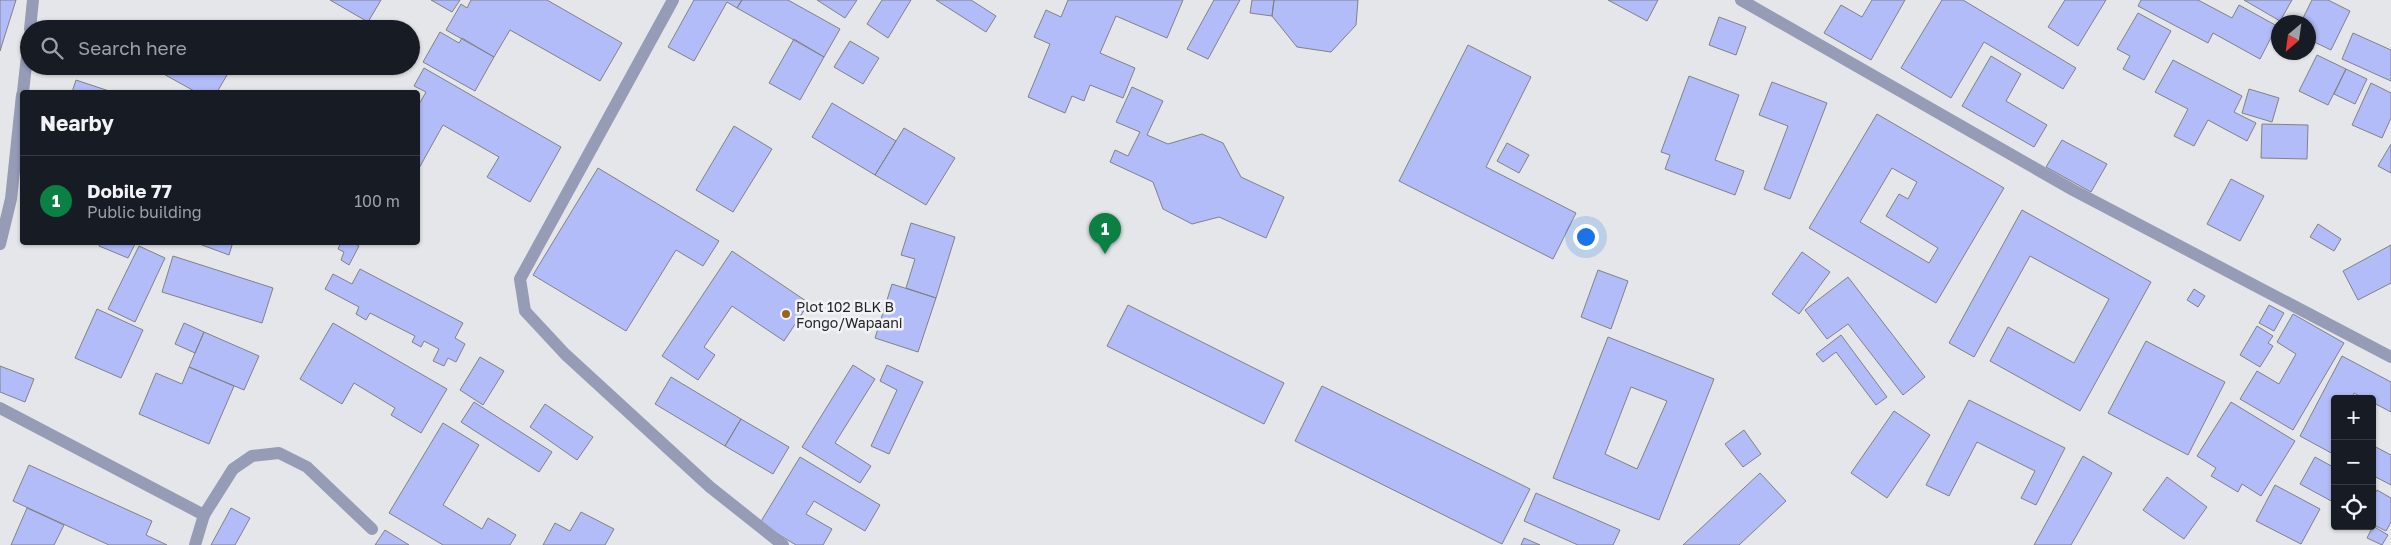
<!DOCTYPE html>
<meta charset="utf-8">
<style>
body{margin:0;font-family:"Golos Text",sans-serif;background:#20242c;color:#f1f3f6}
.controls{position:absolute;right:15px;bottom:15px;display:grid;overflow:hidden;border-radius:5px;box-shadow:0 1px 4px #0004}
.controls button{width:45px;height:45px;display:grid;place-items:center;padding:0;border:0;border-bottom:1px solid #363941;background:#171b24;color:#f1f3f6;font:25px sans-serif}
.compass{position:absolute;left:2271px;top:15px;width:45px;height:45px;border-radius:50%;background:#171b24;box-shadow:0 1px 4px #0004;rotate:209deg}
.you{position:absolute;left:1585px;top:236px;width:18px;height:18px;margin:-12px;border:4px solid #fff;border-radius:50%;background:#1a73e8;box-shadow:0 0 0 8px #1a73e833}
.badge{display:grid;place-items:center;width:32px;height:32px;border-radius:50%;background:#0b8043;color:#fff;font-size:16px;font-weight:700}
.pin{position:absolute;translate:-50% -41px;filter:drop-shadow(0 1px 2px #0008)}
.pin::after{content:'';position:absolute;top:26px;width:18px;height:15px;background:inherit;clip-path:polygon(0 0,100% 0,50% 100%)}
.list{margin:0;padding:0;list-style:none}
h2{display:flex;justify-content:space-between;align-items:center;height:65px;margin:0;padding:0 20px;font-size:21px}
h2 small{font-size:16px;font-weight:400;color:#9ea1a6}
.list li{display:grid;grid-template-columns:32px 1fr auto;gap:15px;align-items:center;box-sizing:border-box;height:90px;padding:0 20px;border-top:1px solid #363941}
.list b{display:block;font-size:19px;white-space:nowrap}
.list p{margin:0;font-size:16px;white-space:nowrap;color:#9ea1a6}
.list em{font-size:16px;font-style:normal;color:#9ea1a6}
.icon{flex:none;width:28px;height:28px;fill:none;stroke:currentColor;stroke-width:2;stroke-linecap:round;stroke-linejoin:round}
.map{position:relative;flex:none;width:2391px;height:545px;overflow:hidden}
.search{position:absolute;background:#171b24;box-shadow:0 1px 4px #0004;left:20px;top:20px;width:400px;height:55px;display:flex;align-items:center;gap:12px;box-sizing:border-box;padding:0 18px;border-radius:28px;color:#9ea1a6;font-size:19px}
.panel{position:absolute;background:#171b24;box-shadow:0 1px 4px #0004;left:20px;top:90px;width:400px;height:155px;border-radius:5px}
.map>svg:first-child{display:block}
.building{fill:#b2bcf9;stroke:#818285;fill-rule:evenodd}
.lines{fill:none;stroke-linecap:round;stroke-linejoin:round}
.lane{stroke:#969bb6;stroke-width:12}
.street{stroke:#969bb6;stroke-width:12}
.poi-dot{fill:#9b631e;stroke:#f2f3f7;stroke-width:2}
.labels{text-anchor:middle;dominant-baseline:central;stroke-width:5;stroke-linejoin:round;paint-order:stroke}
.poi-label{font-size:14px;fill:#232324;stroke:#f2f3f7;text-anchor:start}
</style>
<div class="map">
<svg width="2391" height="545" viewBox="0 0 2391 545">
<rect width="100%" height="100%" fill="#e5e6ea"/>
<!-- building -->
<path class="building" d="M 0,0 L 16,0 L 0,51 Z
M 330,0 L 381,0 L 368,22 Z
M 431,0 L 460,0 L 452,12 Z
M 471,0 L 547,0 L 622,43 L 600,81 L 510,30 L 494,57 L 446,30 L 461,4 L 467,8 Z
M 694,0 L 742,0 L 737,8 L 727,2 L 694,61 L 668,47 Z
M 742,0 L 788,0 L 840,29 L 824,57 L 737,8 Z
M 817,0 L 857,0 L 845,18 Z
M 882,0 L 911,0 L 888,38 L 867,24 Z
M 936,0 L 971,0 L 996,16 L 986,32 Z
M 1068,0 L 1183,0 L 1167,38 L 1116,16 L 1100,53 L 1135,68 L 1123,98 L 1090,85 L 1084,101 L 1072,96 L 1065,113 L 1028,97 L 1050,44 L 1034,37 L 1046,10 L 1061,17 Z
M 1214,0 L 1240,0 L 1208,59 L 1187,49 Z
M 1252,0 L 1274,0 L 1272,16 L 1250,13 Z
M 1274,0 L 1358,0 L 1356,25 L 1331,52 L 1297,47 L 1272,16 Z
M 1608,0 L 1658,0 L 1647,21 Z
M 1872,0 L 1905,0 L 1871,60 L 1824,33 L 1841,5 L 1862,17 Z
M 1942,0 L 1963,0 L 2076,68 L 2063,89 L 1984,42 L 1951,98 L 1901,68 Z
M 2065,0 L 2106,0 L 2078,46 L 2048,27 Z
M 2141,0 L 2198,0 L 2232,18 L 2239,5 L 2277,26 L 2260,59 L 2213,33 L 2208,43 L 2138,6 Z
M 2244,0 L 2292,0 L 2280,21 Z
M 2312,0 L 2328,0 L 2350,11 L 2331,50 L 2308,39 L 2308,22 L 2301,22 Z
M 2138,13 L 2171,31 L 2144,80 L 2123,69 L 2130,56 L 2117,49 Z
M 1719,17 L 1746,27 L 1736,55 L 1709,45 Z
M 440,32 L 459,43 L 462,38 L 494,57 L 475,91 L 423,62 Z
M 2353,33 L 2391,50 L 2391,81 L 2342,59 Z
M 794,39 L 824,57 L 800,100 L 769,83 Z
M 850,41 L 879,58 L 863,84 L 834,67 Z
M 1468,45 L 1531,77 L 1486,167 L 1576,213 L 1553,259 L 1399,181 Z
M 2317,55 L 2346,69 L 2328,105 L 2299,91 Z
M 1991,56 L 2021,74 L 2006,101 L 2047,125 L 2034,147 L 1962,106 Z
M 2173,60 L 2242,96 L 2234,112 L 2256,123 L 2247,141 L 2208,120 L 2194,146 L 2174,136 L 2188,109 L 2155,92 Z
M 163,66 L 224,66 L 230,70 L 217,92 L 196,92 L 160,72 Z
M 424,68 L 561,147 L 530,202 L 487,177 L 499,157 L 443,125 L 418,170 L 418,106 L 426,92 L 414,86 Z
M 2346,69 L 2367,79 L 2355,104 L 2334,94 Z
M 1689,76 L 1739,95 L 1715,160 L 1744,171 L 1735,195 L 1665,169 L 1670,155 L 1661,152 Z
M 76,80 L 112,92 L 72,92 Z
M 1772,82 L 1827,103 L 1790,199 L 1764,189 L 1788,126 L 1759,115 Z
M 2371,83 L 2391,93 L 2391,118 L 2382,138 L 2352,125 Z
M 1132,87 L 1163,101 L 1147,135 L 1168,144 L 1202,134 L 1223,143 L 1241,177 L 1284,197 L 1266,238 L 1219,217 L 1192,224 L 1163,209 L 1153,182 L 1110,162 L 1115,150 L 1128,156 L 1140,132 L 1116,122 Z
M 2249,89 L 2279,98 L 2272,122 L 2242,113 Z
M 832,103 L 896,141 L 875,175 L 812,137 Z
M 1877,114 L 2004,188 L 1936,303 L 1809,228 ZM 1892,168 L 1917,182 L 1908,199 L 1899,194 L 1886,216 L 1938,248 L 1929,263 L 1860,222 Z
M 2262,124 L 2308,125 L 2307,159 L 2261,158 Z
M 734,126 L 772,149 L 733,212 L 696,190 Z
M 904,128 L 955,158 L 926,205 L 875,175 Z
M 2062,140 L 2107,164 L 2091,192 L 2046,167 Z
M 1507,143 L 1529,155 L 1519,173 L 1497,161 Z
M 2391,144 L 2391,173 L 2378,166 Z
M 598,168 L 719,241 L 703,266 L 676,250 L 626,331 L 533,275 Z
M 2231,179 L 2264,196 L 2240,241 L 2207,224 Z
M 2022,210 L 2151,282 L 2080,411 L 1990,361 L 2008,327 L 2074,363 L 2109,299 L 2030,256 L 1974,357 L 1949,343 Z
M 911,223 L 955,237 L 936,298 L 906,288 L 915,259 L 901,255 Z
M 2318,224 L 2341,239 L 2334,251 L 2310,237 Z
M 100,242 L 132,242 L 135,244 L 128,258 L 99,246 Z
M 194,242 L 233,242 L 229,255 Z
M 341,242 L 352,242 L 359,246 L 349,265 L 341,260 L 344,252 L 338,249 Z
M 2391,245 L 2391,283 L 2358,300 L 2343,271 Z
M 139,246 L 165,258 L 135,322 L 108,309 Z
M 732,251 L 809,303 L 784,341 L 732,306 L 704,347 L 715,355 L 698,380 L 662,356 Z
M 1802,252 L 1830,272 L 1799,314 L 1772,294 Z
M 173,256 L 273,288 L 262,323 L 162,292 Z
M 360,269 L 463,323 L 455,338 L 465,344 L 456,362 L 448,358 L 444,366 L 433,361 L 439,349 L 424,341 L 421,347 L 412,342 L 415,336 L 370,313 L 366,320 L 356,314 L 359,307 L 325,289 L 333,274 L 352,284 Z
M 1598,270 L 1628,281 L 1611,329 L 1581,317 Z
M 1848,277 L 1925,377 L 1903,395 L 1848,324 L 1827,339 L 1805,310 Z
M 892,284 L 936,298 L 918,352 L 875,338 Z
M 2194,289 L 2205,296 L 2198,307 L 2187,300 Z
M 1128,305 L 1284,383 L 1264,424 L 1107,346 Z
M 2269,305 L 2284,313 L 2274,331 L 2259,323 Z
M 97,309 L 143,330 L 121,378 L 75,358 Z
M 2293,314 L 2344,343 L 2293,430 L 2240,399 L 2257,371 L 2279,384 L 2296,354 L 2277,342 Z
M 184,323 L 204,332 L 195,353 L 175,344 Z
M 333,323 L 447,389 L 421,433 L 391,415 L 395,408 L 354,383 L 342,404 L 300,379 Z
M 2257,326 L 2273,336 L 2268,343 L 2273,346 L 2260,367 L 2240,355 Z
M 204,332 L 259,356 L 244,390 L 189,367 Z
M 1841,335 L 1887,397 L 1876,405 L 1836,352 L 1823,362 L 1816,354 Z
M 1608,337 L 1714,379 L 1659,520 L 1553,478 ZM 1631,387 L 1667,401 L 1637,469 L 1605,454 Z
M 2146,341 L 2225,382 L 2188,455 L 2108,413 Z
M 2342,356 L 2391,382 L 2391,412 L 2372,402 L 2372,399 L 2365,399 L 2354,393 L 2351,399 L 2335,399 L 2335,455 L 2300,436 Z
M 480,357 L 504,371 L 483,405 L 460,390 Z
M 853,365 L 875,379 L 835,443 L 871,466 L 860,483 L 802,447 Z
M 887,365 L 923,382 L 889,454 L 871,446 L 897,390 L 880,381 Z
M 0,366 L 34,379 L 25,402 L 0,392 Z
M 189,367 L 234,386 L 209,444 L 139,414 L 156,373 L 182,384 Z
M 671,377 L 741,419 L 725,446 L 655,404 Z
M 1322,386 L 1530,489 L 1502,544 L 1295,441 Z
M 1969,400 L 2065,448 L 2036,505 L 2021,498 L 2035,471 L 1977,442 L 1949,496 L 1926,485 Z
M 474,402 L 552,452 L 539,472 L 461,422 Z
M 2231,402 L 2295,441 L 2261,496 L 2242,484 L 2238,492 L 2211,476 L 2216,468 L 2197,456 Z
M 545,404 L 593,437 L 577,460 L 530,427 Z
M 1894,411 L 1930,435 L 1887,498 L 1851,473 Z
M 741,419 L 789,447 L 773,474 L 725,446 Z
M 443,423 L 479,445 L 443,505 L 482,529 L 488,518 L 516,535 L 510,545 L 443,545 L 389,513 Z
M 1744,430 L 1761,454 L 1743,467 L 1725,444 Z
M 2372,445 L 2391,455 L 2391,485 L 2372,475 Z
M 2083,456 L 2112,473 L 2071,545 L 2034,545 Z
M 800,457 L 880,505 L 865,531 L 814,501 L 806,514 L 832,529 L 823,545 L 796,545 L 760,523 Z
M 2315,457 L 2335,468 L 2335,503 L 2300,484 Z
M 29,465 L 152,521 L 146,535 L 167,545 L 109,545 L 13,501 Z
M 1760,473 L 1786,501 L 1739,545 L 1683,545 Z
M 2167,477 L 2207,507 L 2184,539 L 2143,510 Z
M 2275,485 L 2320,509 L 2301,544 L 2256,521 Z
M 2377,490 L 2391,498 L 2391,522 L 2386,531 L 2372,524 L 2375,509 L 2372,508 L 2372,499 Z
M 1536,493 L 1620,530 L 1613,545 L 1578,545 L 1524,521 Z
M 27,508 L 64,525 L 54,545 L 11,545 Z
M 231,508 L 250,518 L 235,545 L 211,545 Z
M 581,512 L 614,529 L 605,545 L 543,545 L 555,523 L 570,531 Z
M 2373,526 L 2388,535 L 2382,545 L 2367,538 Z
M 385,530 L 409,545 L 375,545 Z
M 1524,538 L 1540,545 L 1521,545 Z"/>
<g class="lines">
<!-- lane -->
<path class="lane" d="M 204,515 L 233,469 L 252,456 L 279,453 L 307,467 L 372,529"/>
<!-- street -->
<path class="street" d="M 673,0 L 520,279 L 525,311 L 565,354 L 710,487 L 783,545
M 1741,0 L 2073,190 L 2391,357
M 30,29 L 33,0
M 23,92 L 29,38
M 0,244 L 11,199 L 22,95
M 0,408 L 204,515 L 195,545"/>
</g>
<!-- markers -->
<circle class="poi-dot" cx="786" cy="314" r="5"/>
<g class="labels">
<!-- poi labels -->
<g class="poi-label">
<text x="796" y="306">Plot 102 BLK B<tspan x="796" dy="16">Fongo/Wapaani</tspan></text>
</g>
</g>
</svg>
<div class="controls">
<button>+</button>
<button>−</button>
<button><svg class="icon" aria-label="locate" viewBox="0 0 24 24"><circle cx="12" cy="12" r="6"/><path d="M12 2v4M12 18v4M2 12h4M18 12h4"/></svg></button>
</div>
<svg class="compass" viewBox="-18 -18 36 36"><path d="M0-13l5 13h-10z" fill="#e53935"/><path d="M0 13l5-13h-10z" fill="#9ea1a6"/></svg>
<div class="you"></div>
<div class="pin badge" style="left:1105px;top:254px">1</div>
<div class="search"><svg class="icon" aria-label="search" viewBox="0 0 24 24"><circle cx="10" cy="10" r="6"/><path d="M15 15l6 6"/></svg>Search here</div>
<section class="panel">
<h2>Nearby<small></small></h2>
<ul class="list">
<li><span class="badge">1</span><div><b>Dobile 77</b><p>Public building</p></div><em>100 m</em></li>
</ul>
</section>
</div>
